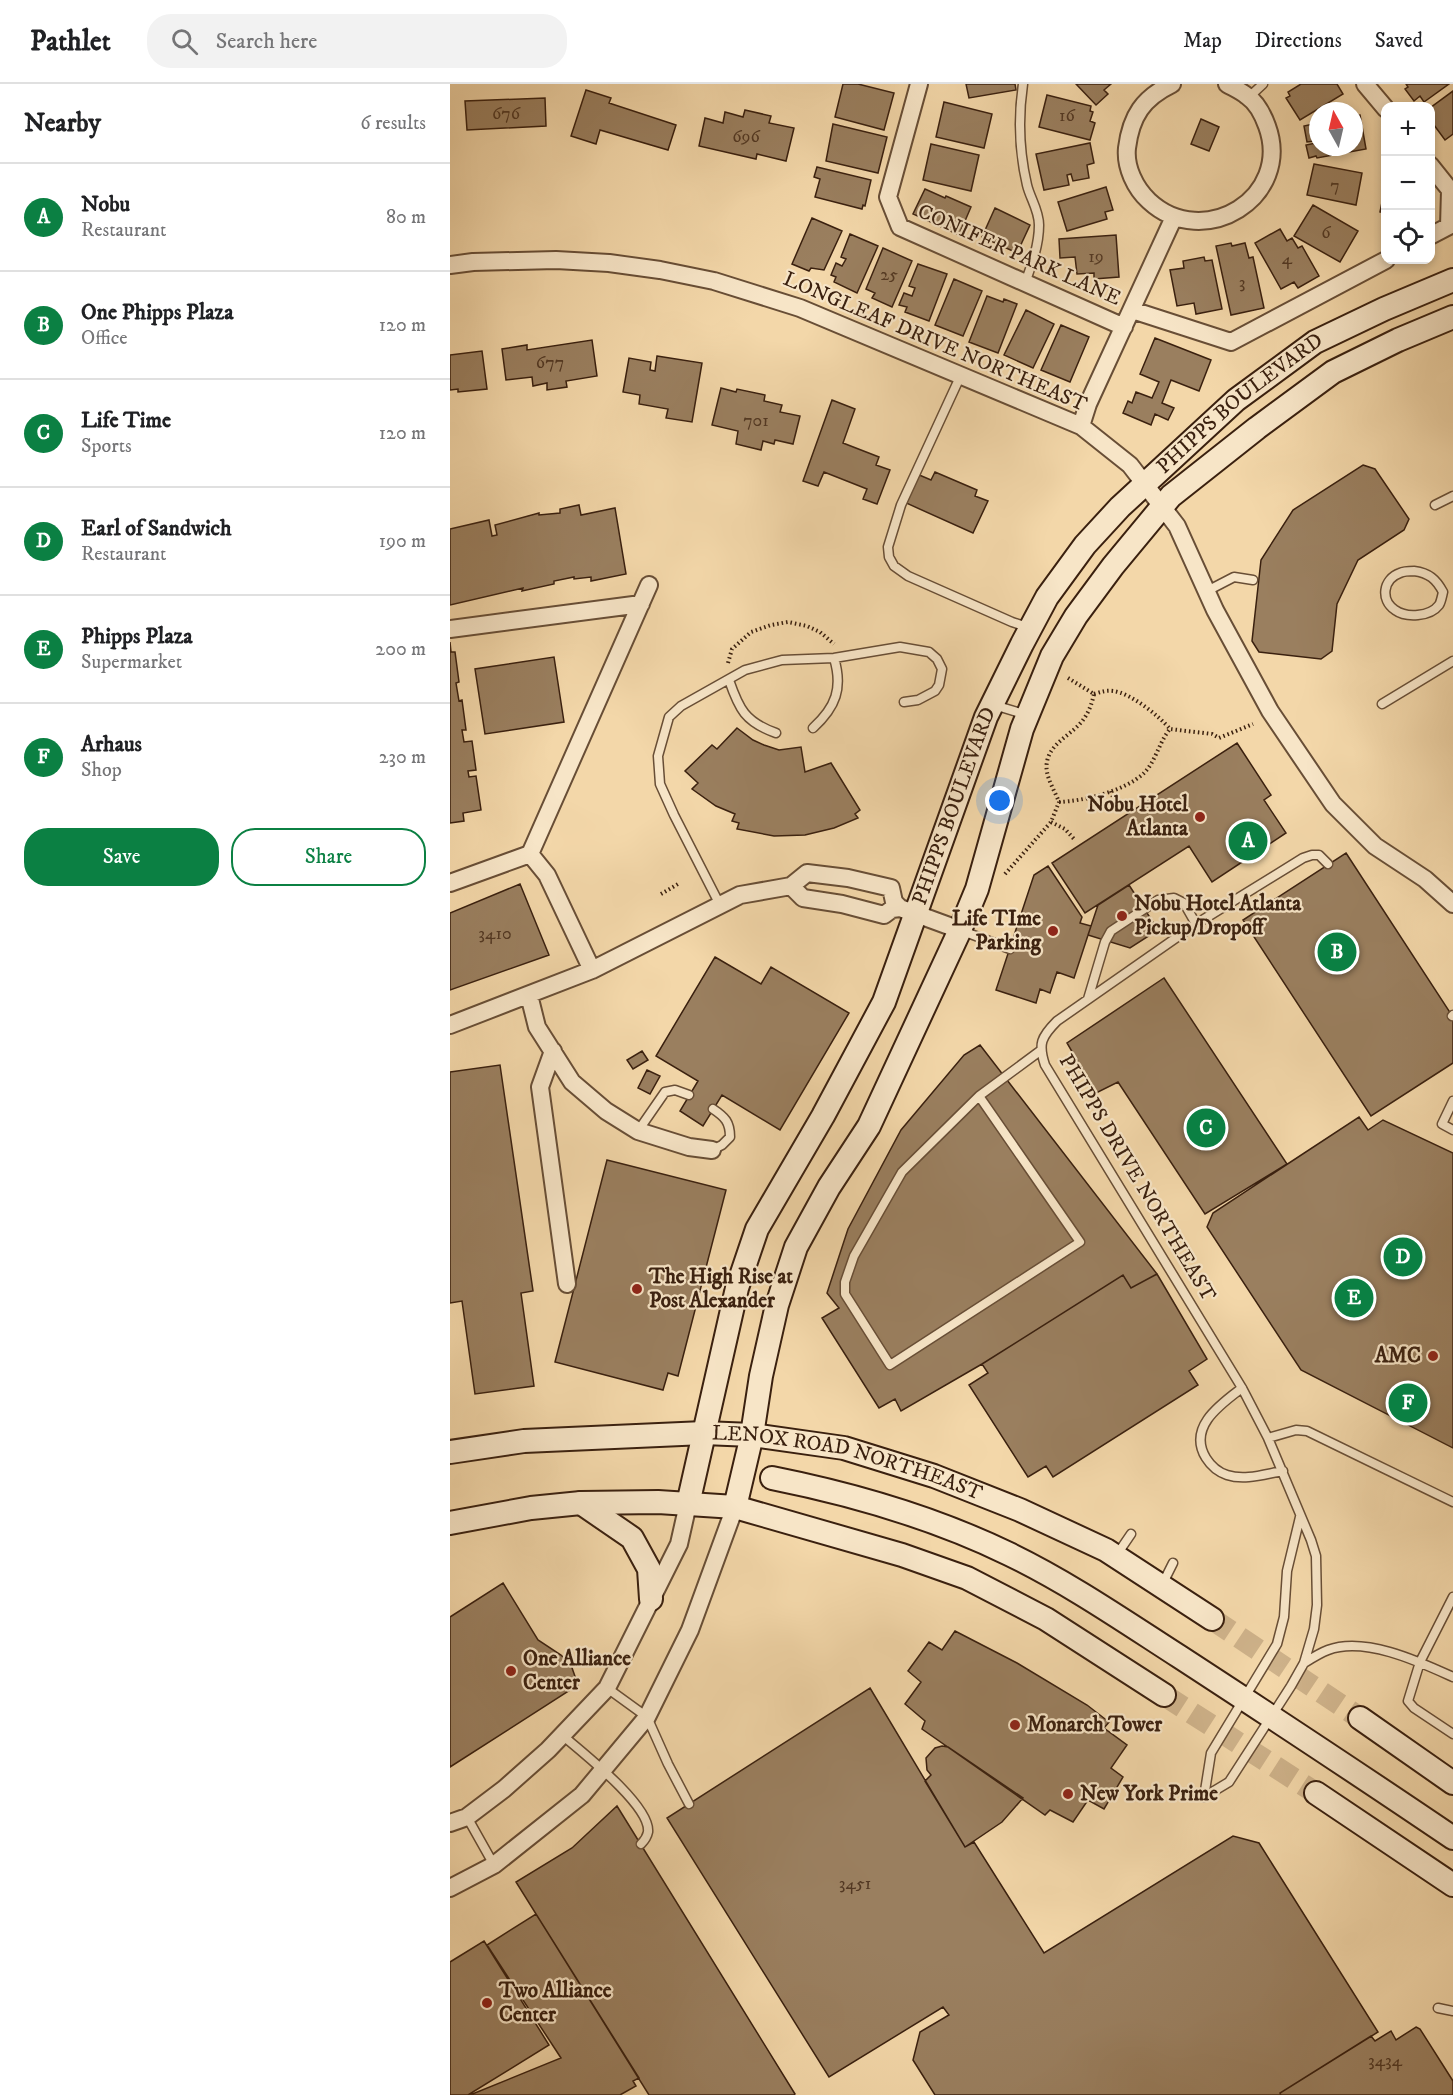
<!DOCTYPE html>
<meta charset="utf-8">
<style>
body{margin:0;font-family:"IM FELL DW Pica",serif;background:#f2f2f2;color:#202124}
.controls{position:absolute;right:18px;top:18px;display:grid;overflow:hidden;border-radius:12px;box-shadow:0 3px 9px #0003}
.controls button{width:54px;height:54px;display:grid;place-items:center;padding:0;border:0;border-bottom:2px solid #e0e0e0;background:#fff;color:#202124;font:30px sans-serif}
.compass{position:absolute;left:859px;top:18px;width:54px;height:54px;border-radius:50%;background:#fff;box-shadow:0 3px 9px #0003;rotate:352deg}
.you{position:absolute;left:550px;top:717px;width:21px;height:21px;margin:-15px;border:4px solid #fff;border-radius:50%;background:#1a73e8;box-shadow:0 0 0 9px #1a73e833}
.badge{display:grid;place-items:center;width:39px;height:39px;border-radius:50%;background:#0b8043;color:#fff;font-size:20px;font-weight:700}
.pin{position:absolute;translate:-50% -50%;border:3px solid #fff;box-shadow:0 2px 6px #0006}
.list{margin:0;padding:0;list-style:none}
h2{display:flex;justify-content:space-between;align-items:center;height:78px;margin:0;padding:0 24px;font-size:26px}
h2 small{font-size:20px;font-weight:400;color:#757577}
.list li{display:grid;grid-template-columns:39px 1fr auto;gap:18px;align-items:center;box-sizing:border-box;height:108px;padding:0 24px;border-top:2px solid #e0e0e0}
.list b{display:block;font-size:22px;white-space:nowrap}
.list p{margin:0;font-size:20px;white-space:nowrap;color:#757577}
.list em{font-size:20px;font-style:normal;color:#757577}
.actions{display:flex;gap:12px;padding:18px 24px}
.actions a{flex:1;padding:14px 0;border:2px solid #0b8043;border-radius:24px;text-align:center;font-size:21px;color:#0b8043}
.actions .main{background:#0b8043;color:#fff}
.icon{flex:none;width:33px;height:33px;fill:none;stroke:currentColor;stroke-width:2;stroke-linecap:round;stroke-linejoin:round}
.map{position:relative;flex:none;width:1003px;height:2011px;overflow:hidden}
header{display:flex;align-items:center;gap:36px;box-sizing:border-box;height:84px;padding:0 30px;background:#fff;border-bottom:2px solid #e0e0e0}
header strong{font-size:28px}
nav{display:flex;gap:33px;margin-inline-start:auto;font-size:21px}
.search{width:420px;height:54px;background:#f2f2f2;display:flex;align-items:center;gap:15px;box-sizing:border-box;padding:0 21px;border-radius:24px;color:#757577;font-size:22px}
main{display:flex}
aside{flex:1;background:#fff}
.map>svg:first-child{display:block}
.building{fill:#9a7f5f;stroke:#3a200f;stroke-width:1.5}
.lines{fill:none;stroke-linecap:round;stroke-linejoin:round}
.secondary-tunnel{stroke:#ceb28a;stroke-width:22;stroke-dasharray:22 11;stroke-linecap:butt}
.service-casing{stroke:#684e36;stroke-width:11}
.minor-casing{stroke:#684e36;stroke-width:20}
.secondary-casing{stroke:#3a200f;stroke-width:26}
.path{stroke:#3a200f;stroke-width:4;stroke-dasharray:1.5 3;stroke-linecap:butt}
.service{stroke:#f7e5c7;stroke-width:8}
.minor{stroke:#f7e5c7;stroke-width:16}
.secondary{stroke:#f7e5c7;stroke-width:22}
.poi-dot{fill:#8f2418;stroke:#f7e5c7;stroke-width:2}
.labels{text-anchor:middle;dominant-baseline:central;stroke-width:4.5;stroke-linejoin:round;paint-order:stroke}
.number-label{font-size:18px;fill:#523823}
.street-label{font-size:21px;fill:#3a200f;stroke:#f7e5c7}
.poi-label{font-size:21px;font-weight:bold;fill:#3a200f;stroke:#f7e5c7;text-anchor:start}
</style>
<header>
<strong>Pathlet</strong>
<div class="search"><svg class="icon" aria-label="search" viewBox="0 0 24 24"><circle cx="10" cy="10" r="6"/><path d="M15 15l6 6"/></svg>Search here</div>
<nav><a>Map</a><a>Directions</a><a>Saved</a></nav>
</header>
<main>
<aside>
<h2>Nearby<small>6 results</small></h2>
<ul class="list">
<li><span class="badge">A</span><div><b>Nobu</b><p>Restaurant</p></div><em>80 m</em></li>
<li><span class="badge">B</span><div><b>One Phipps Plaza</b><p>Office</p></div><em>120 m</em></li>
<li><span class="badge">C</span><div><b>Life Time</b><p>Sports</p></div><em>120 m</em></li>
<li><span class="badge">D</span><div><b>Earl of Sandwich</b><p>Restaurant</p></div><em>190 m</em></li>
<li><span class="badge">E</span><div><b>Phipps Plaza</b><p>Supermarket</p></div><em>200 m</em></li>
<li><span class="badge">F</span><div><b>Arhaus</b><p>Shop</p></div><em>230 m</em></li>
</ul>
<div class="actions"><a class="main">Save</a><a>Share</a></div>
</aside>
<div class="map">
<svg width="1003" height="2011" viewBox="0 0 1003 2011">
<rect width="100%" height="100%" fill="#f3d7a9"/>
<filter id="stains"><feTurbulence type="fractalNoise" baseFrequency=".00333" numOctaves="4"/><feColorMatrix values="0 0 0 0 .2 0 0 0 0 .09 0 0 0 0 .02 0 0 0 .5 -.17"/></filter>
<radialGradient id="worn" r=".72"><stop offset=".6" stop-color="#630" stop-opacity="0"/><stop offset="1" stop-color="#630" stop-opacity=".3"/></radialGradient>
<!-- building -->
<path class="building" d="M 393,0 L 408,0 L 444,9 L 434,46 L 385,33 Z
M 516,0 L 565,0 L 566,6 L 519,14 Z
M 626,0 L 661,0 L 654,6 L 658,10 L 646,21 Z
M 851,0 L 887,0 L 893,10 L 850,36 L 836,14 L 840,12 L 838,8 Z
M 956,0 L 999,0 L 974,18 L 970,12 L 964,17 L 955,5 L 958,3 Z
M 136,6 L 161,14 L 159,19 L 226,41 L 218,66 L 150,46 L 146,60 L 121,52 Z
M 1003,7 L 1003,50 L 995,56 L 984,41 L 980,43 L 980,24 Z
M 597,11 L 641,22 L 640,27 L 643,28 L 640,37 L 645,39 L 640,56 L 589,43 Z
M 95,14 L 96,42 L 17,46 L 15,17 Z
M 494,18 L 542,30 L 534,64 L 486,53 Z
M 295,26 L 321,32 L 319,39 L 344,44 L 336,77 L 307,70 L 306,75 L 249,62 L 255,34 L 273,39 L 275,28 L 293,33 Z
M 910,31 L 916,65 L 867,74 L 866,72 L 859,74 L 856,61 L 866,59 L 865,57 L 857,58 L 854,42 L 868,39 L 868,63 L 904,63 L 904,32 Z
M 751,35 L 769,43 L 759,67 L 741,60 Z
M 383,40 L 437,53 L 428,89 L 376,77 Z
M 640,59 L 644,79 L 637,81 L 639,94 L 623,97 L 621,90 L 617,91 L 619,101 L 594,106 L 586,70 Z
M 481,60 L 529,71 L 521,107 L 473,96 Z
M 864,80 L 912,89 L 906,121 L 857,111 Z
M 367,83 L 421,96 L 415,122 L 413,121 L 412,125 L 365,113 L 370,95 L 364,93 Z
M 936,99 L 936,129 L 930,128 Z
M 656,103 L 663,126 L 655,128 L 657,135 L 617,147 L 608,118 Z
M 475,105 L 495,114 L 496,112 L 521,123 L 509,151 L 463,130 Z
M 863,121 L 908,147 L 890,178 L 844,152 Z
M 545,124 L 580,141 L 567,169 L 532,153 Z
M 362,134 L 392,147 L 374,186 L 361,184 L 359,187 L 342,180 Z
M 830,145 L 837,157 L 842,154 L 848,164 L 852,162 L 869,192 L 848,204 L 844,198 L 831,205 L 805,159 Z
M 400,150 L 428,162 L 407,209 L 384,198 L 386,193 L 381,191 L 386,179 L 392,182 L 396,175 L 391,173 Z
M 666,151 L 669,193 L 644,195 L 644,189 L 627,190 L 625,173 L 610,174 L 609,155 Z
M 781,159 L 782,162 L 795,159 L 799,174 L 803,173 L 814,224 L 781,231 L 766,162 Z
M 433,164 L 462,177 L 442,223 L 422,214 L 425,209 L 416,205 Z
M 754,173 L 755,177 L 762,176 L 772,225 L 746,230 L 744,219 L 727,222 L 720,186 L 734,184 L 733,177 Z
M 468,180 L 497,190 L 479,237 L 455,228 L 457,223 L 449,221 L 454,209 L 462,212 L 465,204 L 459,202 Z
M 504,195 L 532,207 L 513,252 L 485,241 Z
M 537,212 L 553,218 L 554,215 L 567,220 L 548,269 L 519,258 Z
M 576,226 L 604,240 L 583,284 L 554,271 Z
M 611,241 L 639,253 L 620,298 L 591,286 Z
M 705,254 L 761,276 L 749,307 L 721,296 L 712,319 L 724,324 L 718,336 L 705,330 L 701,341 L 673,329 L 678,317 L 682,319 L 686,308 L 702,314 L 709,298 L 690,290 Z
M 142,256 L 147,292 L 116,297 L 117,303 L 97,306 L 97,299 L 83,302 L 82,293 L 56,296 L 52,265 L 77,261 L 77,266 Z
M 32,267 L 37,305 L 8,308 L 8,305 L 0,306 L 0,271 Z
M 207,272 L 252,279 L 242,338 L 216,334 L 218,325 L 189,320 L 190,311 L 173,308 L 179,274 L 201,278 L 200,286 L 205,287 Z
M 271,304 L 286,308 L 287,305 L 315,311 L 314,317 L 332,321 L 330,328 L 350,332 L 343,360 L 325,356 L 324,360 L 313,357 L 311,366 L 286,360 L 288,347 L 262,341 Z
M 382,316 L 405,325 L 393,359 L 429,373 L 426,381 L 440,386 L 427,420 L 413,415 L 417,405 L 374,388 L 368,402 L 353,397 Z
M 913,381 L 925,385 L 959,435 L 954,446 L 908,476 L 887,520 L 882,567 L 871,575 L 809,568 L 802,557 L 811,476 L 843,426 Z
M 485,388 L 527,406 L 525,412 L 538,417 L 523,449 L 454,418 L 467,390 L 481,396 Z
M 129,421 L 131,431 L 165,424 L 176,490 L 141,497 L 141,493 L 124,495 L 124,493 L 104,497 L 104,500 L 72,507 L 73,504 L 0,521 L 0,445 L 39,436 L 42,452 L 47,451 L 45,441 L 89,429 L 89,431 L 110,429 L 110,425 Z
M 0,558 L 1,568 L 5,568 L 9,598 L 6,599 L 9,617 L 12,616 L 16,646 L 12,646 L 14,658 L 22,657 L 26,686 L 18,687 L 19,693 L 26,692 L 31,726 L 13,729 L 14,737 L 0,739 Z
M 104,573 L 114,638 L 35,650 L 25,585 Z
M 287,644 L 303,656 L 314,661 L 329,666 L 351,663 L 355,688 L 381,679 L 410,726 L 405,730 L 408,734 L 384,744 L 355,751 L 324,752 L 287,745 L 289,739 L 282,737 L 285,730 L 266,722 L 242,705 L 248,699 L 235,687 L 262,661 L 267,665 Z
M 787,659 L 821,711 L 814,716 L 836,749 L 762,798 L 739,762 L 635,829 L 602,779 Z
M 896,769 L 1003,933 L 1003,979 L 921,1032 L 793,836 Z
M 598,782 L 632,833 L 630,839 L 641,842 L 624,894 L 607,888 L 600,909 L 590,905 L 586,919 L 546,906 L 584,791 Z
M 70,800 L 99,871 L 0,906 L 0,829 Z
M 679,801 L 708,846 L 680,864 L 638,851 L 648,821 Z
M 265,873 L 311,900 L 321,883 L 399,929 L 330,1046 L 272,1011 L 253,1042 L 230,1027 L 248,997 L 206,972 Z
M 714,894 L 837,1080 L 755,1130 L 668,998 L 646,1009 L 617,959 Z
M 530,961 L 707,1190 L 681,1204 L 673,1191 L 532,1280 L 451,1327 L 445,1315 L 429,1324 L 372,1234 L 389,1224 L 377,1209 L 398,1145 L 451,1046 L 514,971 Z
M 192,967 L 198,976 L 183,985 L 177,976 Z
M 50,981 L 83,1207 L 71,1209 L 84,1302 L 25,1310 L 12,1217 L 0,1219 L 0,988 Z
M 197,986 L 210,992 L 200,1010 L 188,1004 Z
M 909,1033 L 918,1046 L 933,1036 L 1003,1069 L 1003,1364 L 851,1286 L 757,1143 L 763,1129 Z
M 157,1076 L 276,1106 L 228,1292 L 218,1289 L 213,1306 L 105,1278 Z
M 707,1190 L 757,1275 L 739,1287 L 748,1301 L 603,1393 L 596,1382 L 578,1393 L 519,1301 L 538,1289 L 532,1280 L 673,1191 L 681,1204 Z
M 53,1499 L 88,1556 L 111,1571 L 121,1581 L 128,1601 L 0,1683 L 0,1533 Z
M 505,1547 L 567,1579 L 637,1621 L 659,1638 L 654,1644 L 677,1661 L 661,1684 L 673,1693 L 654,1725 L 638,1716 L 623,1738 L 600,1726 L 595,1731 L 472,1645 L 475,1637 L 455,1620 L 471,1598 L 458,1587 L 479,1558 L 492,1566 Z
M 420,1604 L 515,1763 L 524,1758 L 594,1869 L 783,1752 L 809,1759 L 928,1948 L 830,2009 L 831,2011 L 485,2011 L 463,1976 L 470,1948 L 499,1931 L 493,1923 L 379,1993 L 217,1734 Z
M 492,1662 L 498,1663 L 573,1714 L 552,1738 L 515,1763 L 475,1697 L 481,1691 L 477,1686 L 476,1674 L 485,1664 Z
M 167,1722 L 345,2010 L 344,2011 L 199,2011 L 66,1798 L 122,1764 Z
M 86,1830 L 189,1994 L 183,1997 L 186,2002 L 170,2011 L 20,2011 L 111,1974 L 37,1861 Z
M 34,1857 L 99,1961 L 18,2011 L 0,2011 L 0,1878 Z
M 966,1943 L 970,1945 L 1003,1997 L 1003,2011 L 831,2011 L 830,2009 L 921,1952 L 925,1957 L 941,1947 L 946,1956 Z"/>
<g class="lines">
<!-- secondary-tunnel -->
<path class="secondary-tunnel" d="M 762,1535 L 910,1634
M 714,1611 L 866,1709"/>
<defs>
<path id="service" d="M 573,0 C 568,34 569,67 577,101 C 580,114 589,126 589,141 C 589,161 582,180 575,199
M 799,13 L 813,0
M 510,293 L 451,421 L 438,463 L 439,473 L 444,482 L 458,492 L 562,538 L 580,544
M 985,421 L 1003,412
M 964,487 C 979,489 986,495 993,508 C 992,512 991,518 989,521 C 980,533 956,534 945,526 C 930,516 933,495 950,489 C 954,487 959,487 964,487 Z
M 757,507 L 784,493 L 803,496
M 279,596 C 289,625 295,638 326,649
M 932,620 L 1003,577
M 544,621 L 577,631
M 363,644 C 386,623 393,604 384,574
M 270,821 L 224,731 L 210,700 L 208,672 L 219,633 L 231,622 L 295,586 L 332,576 L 384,574 L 450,563 L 479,568 L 487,575 L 492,585 L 489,601 L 485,607 L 468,616 L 454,618
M 510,846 L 560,865
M 638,915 L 655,858 L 661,847 L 708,816 L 724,814 L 734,819 L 746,840
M 1002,932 L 1003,931
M 529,1012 L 630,1158 L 440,1281 L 395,1210 L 395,1198 L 404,1172 L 452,1088 L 529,1012 L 590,967
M 1003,1017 L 992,1040 L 1003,1046
M 188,1047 L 215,1008 L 225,1006 L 239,1011
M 262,1066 L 272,1061 L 280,1053 C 280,1038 275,1033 263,1025
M 792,1304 C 771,1320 737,1343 756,1374 C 761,1382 768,1388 777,1391 C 795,1397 815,1390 833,1387
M 818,1354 L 846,1346 L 857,1347 L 1003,1418
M 666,1472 L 681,1450
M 712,1501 L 723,1479
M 1003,1513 L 970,1578 L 958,1617 L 964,1624 L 1003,1650
M 854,1579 C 862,1574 870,1569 878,1566 C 915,1552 970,1578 1003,1593
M 157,1604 L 197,1633 L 218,1680 L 239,1720
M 112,1651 C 132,1668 201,1722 198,1748 C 197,1753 194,1757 191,1760
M 754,1713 L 779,1698 L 841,1602 L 854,1579 L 864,1545 L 867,1521 L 866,1472 L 861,1456 L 818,1354 L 792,1304 L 595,981 C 588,960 591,953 607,937 L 746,840 L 853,774 L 862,771 L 869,771 L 878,780
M 754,1713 L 761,1669 L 827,1560 L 834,1533 L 837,1487 L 850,1433
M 17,1733 L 44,1781
M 988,1924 L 1003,1927"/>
<path id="minor" d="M 469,0 L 438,113 L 450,143 L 674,243
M 722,0 C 693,14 681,32 677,64 C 675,83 685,104 699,117 C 754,168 843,113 817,42 C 813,31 806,18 797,12 C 791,7 784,4 777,0
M 915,0 L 936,25
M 980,81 L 1000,106 L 999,142 L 980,152
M 0,181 L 23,178 L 106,176 L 159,179 L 210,186 L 264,197 L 350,224 L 631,342 L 680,381 L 727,442 L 765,526 L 820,627 L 883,720 L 925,762 L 975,795 L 1003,820
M 682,226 L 781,258 L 936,176
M 631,342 L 638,320 L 724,133
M 0,545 L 191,520
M 80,770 L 97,791 L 142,886
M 0,799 L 80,770 L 199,501
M 341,802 L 353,814 L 392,820 L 434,831 L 442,825 L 450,824
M 79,911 L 87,943 L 122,998 L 156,1027 L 188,1047 L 239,1063 L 262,1066
M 0,941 L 142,886 L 290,811 L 341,802 L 357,789 L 398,794 L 441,804 L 444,818 L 450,824 L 510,846
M 103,967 L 90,1003 L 117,1200
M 0,1739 L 17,1733 L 54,1705 L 98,1666 L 157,1604 L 229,1460 L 238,1420
M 0,1804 L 44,1781 L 132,1711 L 197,1633 L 240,1546 L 285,1423"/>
<g id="secondary">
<path id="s1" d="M 0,1368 L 74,1357 L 254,1349 L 302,1351 L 394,1364 L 484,1392 L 570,1426 L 656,1466 L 762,1535"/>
<path d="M 322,1394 C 402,1410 485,1434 559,1470 C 619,1499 674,1537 730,1573 C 822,1633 913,1693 1003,1754"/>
<path d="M 131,1419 L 182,1454 L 199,1485 L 201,1515"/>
<path id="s2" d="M 238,1420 L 287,1204 L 307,1145 L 373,1032 L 434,918 L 536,633 L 572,560 L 597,513 L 635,461 L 670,423 L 786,316 L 865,258 L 934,225 L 1003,196"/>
<path d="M 285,1423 L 302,1351 L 311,1292 L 327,1221 L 346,1163 L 379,1103 L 419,1042 L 510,846 L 527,805 L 572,645 L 602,572 L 626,532 L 663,482 L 721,412 L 807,344 L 883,288 L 948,256 L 1003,233"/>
<path d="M 0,1439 L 81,1424 L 131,1419 L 208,1418 L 285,1423 L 452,1471 L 517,1494 L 596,1535 L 714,1611"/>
<path d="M 910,1634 L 1003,1699"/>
<path d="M 866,1709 L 1003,1801"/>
</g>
</defs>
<!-- service casing -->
<use href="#service" class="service-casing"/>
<!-- minor casing -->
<use href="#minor" class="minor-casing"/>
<!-- secondary casing -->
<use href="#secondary" class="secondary-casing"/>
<!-- path -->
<path class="path" d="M 278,579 L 282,565 L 301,548 L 321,541 L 338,538 L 357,542 L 370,548 L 384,560
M 618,594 L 644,610
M 644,610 C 651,608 656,606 663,607 C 681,609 709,632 720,645 L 762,650 L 769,654 L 803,640
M 661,707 L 667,726
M 609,718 C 634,717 675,707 694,689 C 706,677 709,658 720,645
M 601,738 L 615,745 L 624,755
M 555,790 L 601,738 L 609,718 C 605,707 594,691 597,678 C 600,659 623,650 633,636 C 639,628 642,619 644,610
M 211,810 L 228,800"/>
<!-- service -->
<use href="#service" class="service"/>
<!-- minor -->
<use href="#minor" class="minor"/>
<!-- secondary -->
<use href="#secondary" class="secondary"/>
</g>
<!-- markers -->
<g class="poi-dot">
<circle cx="750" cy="733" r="6"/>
<circle cx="672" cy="832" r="6"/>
<circle cx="603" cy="847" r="6"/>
<circle cx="187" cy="1205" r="6"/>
<circle cx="983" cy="1272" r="6"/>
<circle cx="61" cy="1587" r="6"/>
<circle cx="565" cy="1641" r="6"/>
<circle cx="618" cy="1710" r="6"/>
<circle cx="37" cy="1919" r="6"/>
</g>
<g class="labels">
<!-- number labels -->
<g class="number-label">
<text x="56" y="30">676</text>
<text x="617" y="32">16</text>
<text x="296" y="53">696</text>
<text x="885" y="102">7</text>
<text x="876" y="149">6</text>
<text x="646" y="173">19</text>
<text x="837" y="175">4</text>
<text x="439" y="191">25</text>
<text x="792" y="199">3</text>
<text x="100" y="279">677</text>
<text x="306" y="337">701</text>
<text x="45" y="850">3410</text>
<text x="405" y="1800">3451</text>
<text x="935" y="1977">3434</text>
</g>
<!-- street labels -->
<g class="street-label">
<text transform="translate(569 171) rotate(24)">CONIFER PARK LANE</text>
<text transform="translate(485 258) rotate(23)">LONGLEAF DRIVE NORTHEAST</text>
<text stroke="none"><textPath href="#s2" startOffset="1256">PHIPPS BOULEVARD</textPath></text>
<text stroke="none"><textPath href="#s2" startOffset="752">PHIPPS BOULEVARD</textPath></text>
<text transform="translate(687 1094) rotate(59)">PHIPPS DRIVE NORTHEAST</text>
<text stroke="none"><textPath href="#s1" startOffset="402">LENOX ROAD NORTHEAST</textPath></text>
</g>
<!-- poi labels -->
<g class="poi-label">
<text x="738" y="721" text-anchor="end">Nobu Hotel<tspan x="738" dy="24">Atlanta</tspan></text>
<text x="684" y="820">Nobu Hotel Atlanta<tspan x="684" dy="24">Pickup/Dropoff</tspan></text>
<text x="591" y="835" text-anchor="end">Life TIme<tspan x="591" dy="24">Parking</tspan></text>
<text x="199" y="1193">The High Rise at<tspan x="199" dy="24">Post Alexander</tspan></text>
<text x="971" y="1272" text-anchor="end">AMC</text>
<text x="73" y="1575">One Alliance<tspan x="73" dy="24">Center</tspan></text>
<text x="577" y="1641">Monarch Tower</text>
<text x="630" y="1710">New York Prime</text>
<text x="49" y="1907">Two Alliance<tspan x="49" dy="24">Center</tspan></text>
</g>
</g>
<rect width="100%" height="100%" filter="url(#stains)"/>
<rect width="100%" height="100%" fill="url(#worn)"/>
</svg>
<div class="controls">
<button>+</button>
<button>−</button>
<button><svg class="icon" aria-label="locate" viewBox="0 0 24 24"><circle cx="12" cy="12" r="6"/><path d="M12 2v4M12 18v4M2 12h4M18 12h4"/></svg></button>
</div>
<svg class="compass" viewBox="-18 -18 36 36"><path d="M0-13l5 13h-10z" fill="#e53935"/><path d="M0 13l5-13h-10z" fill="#757577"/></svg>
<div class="you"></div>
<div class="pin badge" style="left:798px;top:757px">A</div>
<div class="pin badge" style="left:887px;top:868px">B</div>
<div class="pin badge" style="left:756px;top:1044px">C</div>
<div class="pin badge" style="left:953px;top:1173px">D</div>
<div class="pin badge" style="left:904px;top:1214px">E</div>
<div class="pin badge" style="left:958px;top:1319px">F</div>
</div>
</main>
